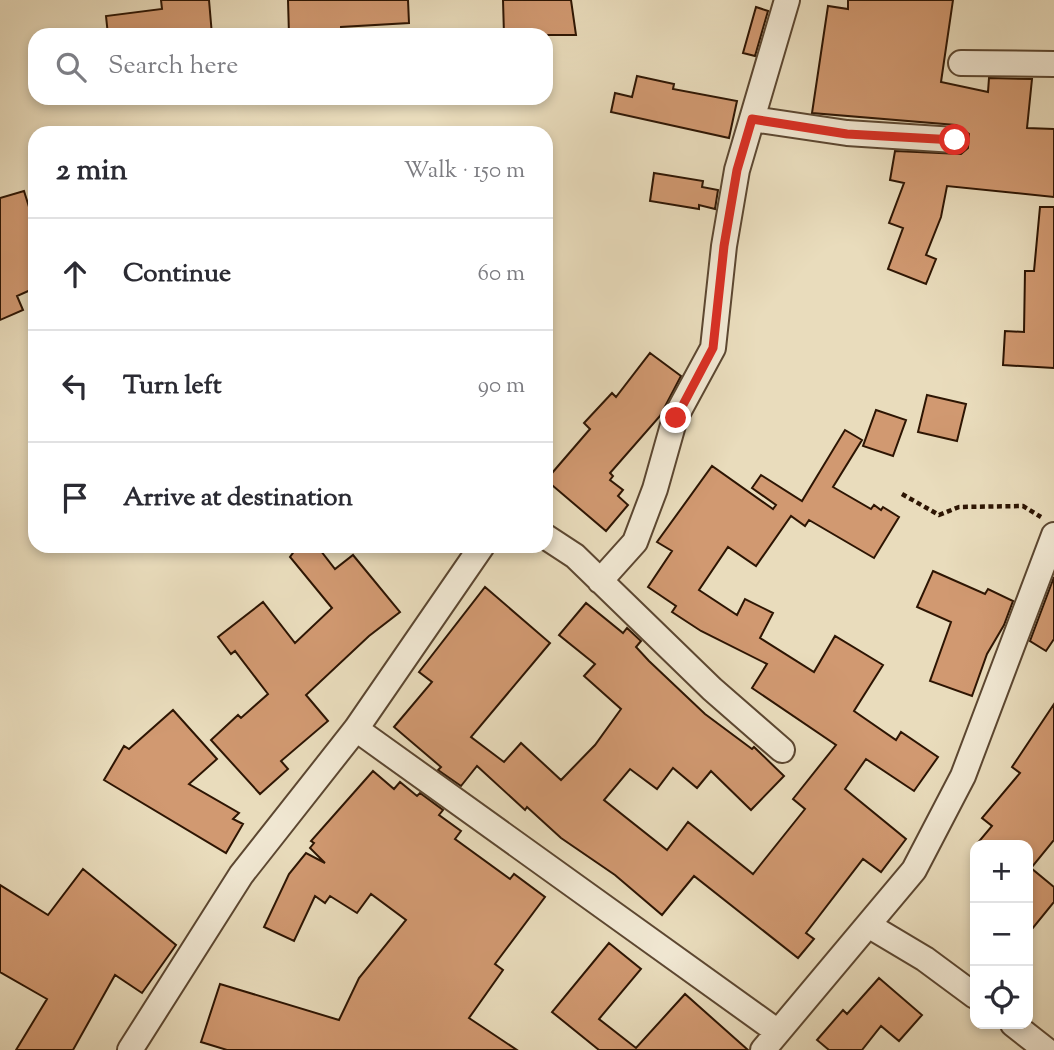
<!DOCTYPE html>
<meta charset="utf-8">
<style>
body{margin:0;font-family:"Sorts Mill Goudy",serif;background:#f2f2f3;color:#2b2b33}
.controls{position:absolute;right:21px;bottom:21px;display:grid;overflow:hidden;border-radius:14px;box-shadow:0 4px 10px #0003}
.controls button{width:63px;height:63px;display:grid;place-items:center;padding:0;border:0;border-bottom:2px solid #e1e1e2;background:#fff;color:#2b2b33;font:35px sans-serif}
.stop{position:absolute;width:21px;height:21px;margin:-16px;border:5px solid #d93025;border-radius:50%;background:#fff}
.stop.end{background:#d93025;border-color:#fff;box-shadow:0 2px 7px #0008}
.list{margin:0;padding:0;list-style:none}
h2{display:flex;justify-content:space-between;align-items:center;height:91px;margin:0;padding:0 28px;font-size:30px}
h2 small{font-size:23px;font-weight:400;color:#7c7c81}
.list li{display:grid;grid-template-columns:46px 1fr auto;gap:21px;align-items:center;box-sizing:border-box;height:112px;padding:0 28px;border-top:2px solid #e1e1e2}
.list b{display:block;font-size:26px;white-space:nowrap}
.list em{font-size:23px;font-style:normal;color:#7c7c81}
.icon{flex:none;width:38px;height:38px;fill:none;stroke:currentColor;stroke-width:2;stroke-linecap:round;stroke-linejoin:round}
.map{position:relative;flex:none;width:1054px;height:1050px;overflow:hidden}
.search{position:absolute;background:#fff;box-shadow:0 4px 10px #0003;left:28px;top:28px;width:525px;height:77px;display:flex;align-items:center;gap:18px;box-sizing:border-box;padding:0 24px;border-radius:21px;color:#7c7c81;font-size:26px}
.panel{position:absolute;background:#fff;box-shadow:0 4px 10px #0003;left:28px;top:126px;width:525px;height:427px;border-radius:21px}
.map>svg:first-child{display:block}
.building{fill:#d19971;stroke:#2d1503;stroke-width:2}
.lines{fill:none;stroke-linecap:round;stroke-linejoin:round}
.minor-casing{stroke:#5c4731;stroke-width:28}
.path{stroke:#2d1503;stroke-width:4.5;stroke-dasharray:5 3.5;stroke-linecap:butt}
.minor{stroke:#f1e8d3;stroke-width:24}
.route{stroke:#d93025;stroke-width:9}
</style>
<div class="map">
<svg width="1054" height="1050" viewBox="0 0 1054 1050">
<rect width="100%" height="100%" fill="#e9dcbc"/>
<filter id="stains"><feTurbulence type="fractalNoise" baseFrequency=".00286" numOctaves="4"/><feColorMatrix values="0 0 0 0 .2 0 0 0 0 .09 0 0 0 0 .02 0 0 0 .5 -.17"/></filter>
<radialGradient id="worn" r=".72"><stop offset=".6" stop-color="#630" stop-opacity="0"/><stop offset="1" stop-color="#630" stop-opacity=".3"/></radialGradient>
<!-- building -->
<path class="building" d="M 161,0 L 209,0 L 212,35 L 108,35 L 106,16 L 162,9 Z
M 288,0 L 408,0 L 409,23 L 341,27 L 341,32 L 289,35 Z
M 503,0 L 571,0 L 576,35 L 504,35 Z
M 848,0 L 953,0 L 941,82 L 988,92 L 989,78 L 1032,79 L 1027,128 L 1054,129 L 1054,197 L 947,186 L 941,217 L 926,255 L 936,259 L 926,284 L 888,269 L 903,228 L 889,223 L 904,183 L 890,180 L 895,151 L 961,154 L 968,148 L 969,134 L 956,125 L 812,113 L 828,6 L 848,9 Z
M 756,7 L 768,11 L 755,56 L 743,53 Z
M 637,76 L 674,84 L 673,89 L 737,101 L 729,138 L 611,112 L 615,93 L 632,97 Z
M 654,173 L 703,181 L 702,187 L 718,190 L 715,209 L 699,205 L 699,209 L 650,201 Z
M 24,191 L 35,226 L 35,288 L 17,296 L 23,310 L 0,320 L 0,198 Z
M 1040,207 L 1054,207 L 1054,368 L 1003,365 L 1005,331 L 1024,332 L 1025,271 L 1034,271 Z
M 650,353 L 681,376 L 660,416 L 610,473 L 613,476 L 610,480 L 623,490 L 618,496 L 628,505 L 606,531 L 546,480 L 590,429 L 584,423 L 612,393 L 616,397 Z
M 927,395 L 966,404 L 957,441 L 918,432 Z
M 876,410 L 906,420 L 893,456 L 863,446 Z
M 845,430 L 862,440 L 833,487 L 871,509 L 874,505 L 881,510 L 883,507 L 899,517 L 874,558 L 809,520 L 805,526 L 791,516 L 756,566 L 728,547 L 699,590 L 737,615 L 745,599 L 773,613 L 760,638 L 814,672 L 835,636 L 883,665 L 854,711 L 896,740 L 901,732 L 938,757 L 914,791 L 866,759 L 845,789 L 906,839 L 881,872 L 863,859 L 806,933 L 814,939 L 798,958 L 694,876 L 662,915 L 615,875 L 561,838 L 527,807 L 525,810 L 477,766 L 461,786 L 438,770 L 441,767 L 394,727 L 432,682 L 419,672 L 485,587 L 550,643 L 471,737 L 504,762 L 521,743 L 561,780 L 595,745 L 621,709 L 584,676 L 595,664 L 559,635 L 586,603 L 623,633 L 627,628 L 641,641 L 636,647 L 649,661 L 705,714 L 752,749 L 754,747 L 784,776 L 751,810 L 711,771 L 697,788 L 673,768 L 657,789 L 630,769 L 604,800 L 667,850 L 688,822 L 753,874 L 805,809 L 793,799 L 836,745 L 752,688 L 767,664 L 701,631 L 672,612 L 676,606 L 648,587 L 672,551 L 657,542 L 712,466 L 773,509 L 776,505 L 752,488 L 761,475 L 802,501 Z
M 298,546 L 317,546 L 335,569 L 353,555 L 400,612 L 369,636 L 306,695 L 328,721 L 281,761 L 288,769 L 260,794 L 211,740 L 238,715 L 241,718 L 268,694 L 235,651 L 231,654 L 218,637 L 263,602 L 295,643 L 332,608 L 290,557 Z
M 933,571 L 985,594 L 988,589 L 1013,601 L 1004,625 L 987,654 L 972,696 L 930,681 L 951,622 L 917,607 Z
M 1054,577 L 1054,639 L 1046,651 L 1030,641 Z
M 1054,704 L 1054,840 L 1031,868 L 1054,887 L 1054,902 L 1028,934 L 1028,845 L 976,845 L 992,826 L 982,818 L 1020,773 L 1012,767 Z
M 173,710 L 217,759 L 189,784 L 239,813 L 233,819 L 243,824 L 226,853 L 104,780 L 124,746 L 129,749 Z
M 373,771 L 394,789 L 400,782 L 417,796 L 420,793 L 443,810 L 439,815 L 461,831 L 455,839 L 510,879 L 514,874 L 545,897 L 495,964 L 503,970 L 469,1018 L 517,1050 L 227,1050 L 201,1042 L 220,984 L 339,1020 L 359,978 L 406,920 L 371,894 L 357,913 L 330,896 L 325,903 L 315,896 L 294,941 L 264,927 L 289,874 L 306,853 L 325,863 L 310,848 L 314,843 L 311,841 Z
M 83,869 L 176,945 L 142,993 L 115,975 L 73,1050 L 16,1050 L 47,999 L 0,972 L 0,885 L 48,915 Z
M 609,943 L 641,969 L 599,1019 L 636,1048 L 685,994 L 748,1050 L 599,1050 L 552,1012 Z
M 879,978 L 922,1015 L 899,1041 L 881,1026 L 862,1050 L 829,1050 L 817,1040 L 843,1010 L 847,1014 Z"/>
<g class="lines">
<defs>
<path id="minor" d="M 961,63 L 1054,64
M 752,119 L 847,133 L 955,140
M 546,537 L 575,556 L 712,689 L 782,750
M 600,581 L 635,542 L 655,489 L 675,418 L 713,348 L 724,246 L 737,170 L 787,0
M 356,729 L 778,1032
M 868,925 L 925,959 L 975,996
M 1013,1024 L 1046,1050
M 130,1050 L 241,875 L 356,729 L 482,546
M 763,1050 L 914,870 L 963,776 L 1054,535"/>
</defs>
<!-- minor casing -->
<use href="#minor" class="minor-casing"/>
<!-- path -->
<path class="path" d="M 902,494 L 939,515 L 959,507 L 1023,506 L 1041,517"/>
<!-- minor -->
<use href="#minor" class="minor"/>
</g>
<g class="lines">
<!-- route -->
<path class="route" d="M 676,418 L 713,348 L 724,246 L 737,170 L 752,119 L 847,134 L 955,140"/>
</g>
<rect width="100%" height="100%" filter="url(#stains)"/>
<rect width="100%" height="100%" fill="url(#worn)"/>
</svg>
<div class="controls">
<button>+</button>
<button>−</button>
<button><svg class="icon" aria-label="locate" viewBox="0 0 24 24"><circle cx="12" cy="12" r="6"/><path d="M12 2v4M12 18v4M2 12h4M18 12h4"/></svg></button>
</div>
<div class="stop" style="left:955px;top:140px"></div>
<div class="stop end" style="left:676px;top:418px"></div>
<div class="search"><svg class="icon" aria-label="search" viewBox="0 0 24 24"><circle cx="10" cy="10" r="6"/><path d="M15 15l6 6"/></svg>Search here</div>
<section class="panel">
<h2>2 min<small>Walk · 150 m</small></h2>
<ul class="list">
<li><svg class="icon" aria-label="ahead" viewBox="0 0 24 24"><path d="M12 20V5M6 11l6-6 6 6"/></svg><div><b>Continue</b></div><em>60 m</em></li>
<li><svg class="icon" aria-label="left" viewBox="0 0 24 24"><path d="M17 20v-9H6M10 6l-5 5 5 5"/></svg><div><b>Turn left</b></div><em>90 m</em></li>
<li><svg class="icon" aria-label="arrive" viewBox="0 0 24 24"><path d="M6 21V4h12l-3 4 3 4H6"/></svg><div><b>Arrive at destination</b></div></li>
</ul>
</section>
</div>
